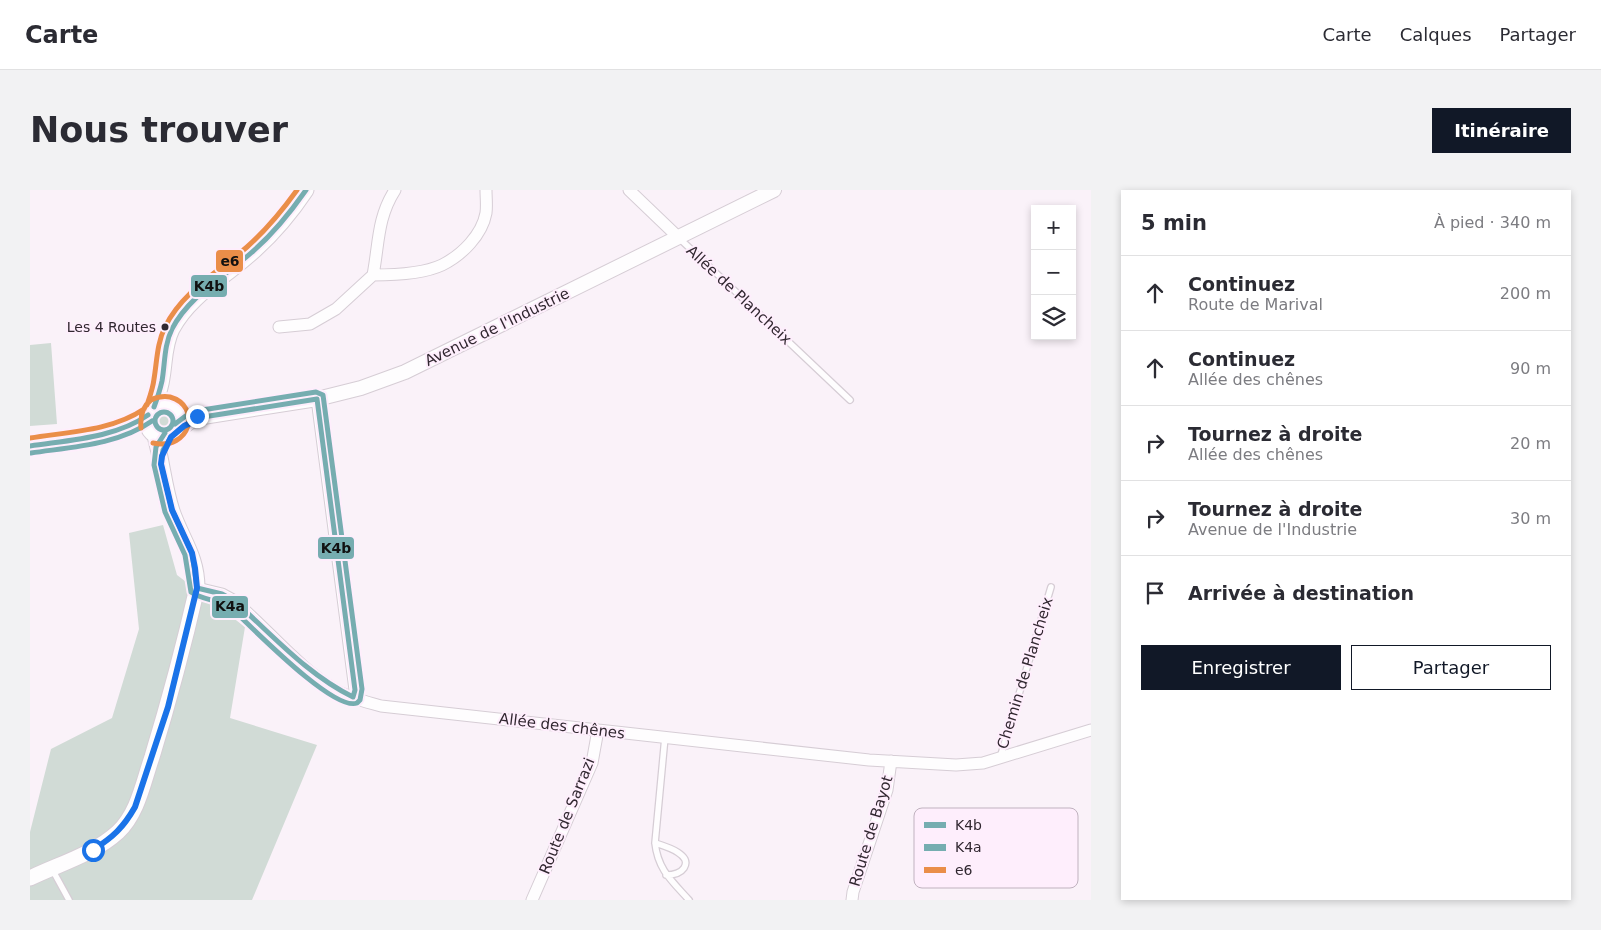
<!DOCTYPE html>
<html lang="fr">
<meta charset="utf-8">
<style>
body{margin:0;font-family:"DejaVu Sans",sans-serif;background:#f2f2f3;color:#2b2b33}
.controls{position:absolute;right:15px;top:15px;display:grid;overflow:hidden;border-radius:0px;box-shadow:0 2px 8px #0003}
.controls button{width:45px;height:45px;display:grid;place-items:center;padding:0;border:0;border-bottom:1px solid #e1e1e2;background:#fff;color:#2b2b33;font:25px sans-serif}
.stop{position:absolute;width:15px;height:15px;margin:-11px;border:4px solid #1a73e8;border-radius:50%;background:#fff}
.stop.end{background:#1a73e8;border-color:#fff;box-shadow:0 1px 5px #0008}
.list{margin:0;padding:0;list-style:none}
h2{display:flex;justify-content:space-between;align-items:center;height:65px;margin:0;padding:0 20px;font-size:21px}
h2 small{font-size:16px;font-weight:400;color:#7c7c81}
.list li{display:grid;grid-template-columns:32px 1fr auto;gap:15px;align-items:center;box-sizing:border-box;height:75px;padding:0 20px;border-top:1px solid #e1e1e2}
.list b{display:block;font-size:19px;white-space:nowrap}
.list p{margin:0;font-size:16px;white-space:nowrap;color:#7c7c81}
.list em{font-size:16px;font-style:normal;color:#7c7c81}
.actions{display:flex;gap:10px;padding:15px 20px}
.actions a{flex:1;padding:11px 0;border:1px solid #111827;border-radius:0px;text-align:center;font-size:18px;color:#111827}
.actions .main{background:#111827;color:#fff}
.icon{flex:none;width:28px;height:28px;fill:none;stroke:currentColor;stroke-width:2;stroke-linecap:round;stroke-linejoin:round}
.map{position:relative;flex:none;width:1061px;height:710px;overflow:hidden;border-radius:0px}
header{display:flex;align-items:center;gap:30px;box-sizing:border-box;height:70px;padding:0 25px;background:#fff;border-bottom:1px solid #e1e1e2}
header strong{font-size:24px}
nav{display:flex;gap:28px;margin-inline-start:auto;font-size:18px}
.intro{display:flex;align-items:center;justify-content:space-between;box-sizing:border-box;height:120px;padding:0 30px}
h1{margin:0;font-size:35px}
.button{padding:12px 22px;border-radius:0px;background:#111827;color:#fff;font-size:18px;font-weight:700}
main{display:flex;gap:30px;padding:0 30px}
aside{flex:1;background:#fff;border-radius:0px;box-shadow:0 2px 8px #0003}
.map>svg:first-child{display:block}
.green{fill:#d1dbd6}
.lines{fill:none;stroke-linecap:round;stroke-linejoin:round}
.service-casing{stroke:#d6cdd5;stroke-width:8}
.minor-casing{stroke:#d6cdd5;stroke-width:13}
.tertiary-casing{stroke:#d6cdd5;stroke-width:16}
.secondary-casing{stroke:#d6cdd5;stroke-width:17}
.service{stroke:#fefdfe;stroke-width:5.5}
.minor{stroke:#fefdfe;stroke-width:11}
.tertiary{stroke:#fefdfe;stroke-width:14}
.secondary{stroke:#fefdfe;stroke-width:15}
.bus-1-casing{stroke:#feeefc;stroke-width:9}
.bus-2-casing{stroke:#feeefc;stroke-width:9}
.bus-3-casing{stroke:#feeefc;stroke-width:9}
.bus-1{stroke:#76adb0;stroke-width:5}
.bus-2{stroke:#76adb0;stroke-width:5}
.bus-3{stroke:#ea8e49;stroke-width:5}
.route{stroke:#1a73e8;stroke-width:6}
.bus-dot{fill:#312730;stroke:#feeefc;stroke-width:2}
.labels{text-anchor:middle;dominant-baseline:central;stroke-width:4;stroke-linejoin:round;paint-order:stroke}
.bus-label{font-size:14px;fill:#312730;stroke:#feeefc;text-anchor:end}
.street-label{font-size:15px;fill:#312730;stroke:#feeefc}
.key{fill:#feeefc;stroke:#c0b2bf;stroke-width:1}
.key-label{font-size:14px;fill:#312730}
.line-badge{stroke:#feeefc;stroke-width:2}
.pale-badge-label{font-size:14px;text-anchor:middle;font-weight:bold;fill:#111}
</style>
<header>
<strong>Carte</strong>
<nav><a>Carte</a><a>Calques</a><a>Partager</a></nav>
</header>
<div class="intro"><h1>Nous trouver</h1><a class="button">Itinéraire</a></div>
<main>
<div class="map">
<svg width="1061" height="710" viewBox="0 0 1061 710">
<rect width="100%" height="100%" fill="#faf2f9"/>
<!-- green -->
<path class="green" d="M 21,153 L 27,234 L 0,236 L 0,155 Z
M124 231a10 10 0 1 1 20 0a10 10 0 1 1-20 0Z
M 133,335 L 147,385 L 215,437 L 200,528 L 287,555 L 222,710 L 0,710 L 0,642 L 21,559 L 82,528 L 109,439 L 99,343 Z"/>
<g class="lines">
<defs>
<path id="service" d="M 649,48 L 820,210
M 635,547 L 625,653 C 628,680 642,691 659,710
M 970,568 L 1021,397
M 625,653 C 634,656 663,664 654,678 C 650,684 643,685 636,685
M 22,679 L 39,710"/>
<path id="minor" d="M 599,0 L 648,47
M 343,85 C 349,54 347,28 365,0
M 249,137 L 280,134 L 306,119 L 343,85 C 364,85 393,84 412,75 C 432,65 452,45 456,23 C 457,16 456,7 456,0
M 287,209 L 325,500 L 323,507
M 167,398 L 192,404 L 203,410 C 238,439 268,478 307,501 C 321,508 336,512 351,516 L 839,570 L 926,575 L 953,573 L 1061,540
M 502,710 L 562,573 L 568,540
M 822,710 L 823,702 L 857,600 L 861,571"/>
<path id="tertiary" d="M 147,220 L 159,226 L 172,227
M 149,240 L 160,232 L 173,227 L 287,209 L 331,198 L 375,182 L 744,0"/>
<path id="secondary" d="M117 231a17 17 0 1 1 34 0a17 17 0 1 1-34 0Z
M 124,217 C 127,208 131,197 132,188 C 135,171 134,155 142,139 C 158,109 187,92 212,71 C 238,50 258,27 276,0
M 0,256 C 29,251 98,244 118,225
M 0,688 C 29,674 64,664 88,642 C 108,623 113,593 122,567 C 139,511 154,455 167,398 C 167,366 152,350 142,321 C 134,297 132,270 125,246"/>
</defs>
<!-- service casing -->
<use href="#service" class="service-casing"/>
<!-- minor casing -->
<use href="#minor" class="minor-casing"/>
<!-- tertiary casing -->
<use href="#tertiary" class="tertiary-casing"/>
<!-- secondary casing -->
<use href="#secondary" class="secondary-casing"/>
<!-- service -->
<use href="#service" class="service"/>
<!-- minor -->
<use href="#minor" class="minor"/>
<!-- tertiary -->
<use href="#tertiary" class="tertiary"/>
<!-- secondary -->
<use href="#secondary" class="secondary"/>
<defs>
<path id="bus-1" d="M 287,209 L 325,500 L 323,507
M 124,217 C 127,209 130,200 132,191 C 135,174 134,155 142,139 C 159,106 194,87 221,63 C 242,45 260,23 276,0
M 149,240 L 160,232 L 173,227 L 287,209
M 141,247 L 133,260 L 131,274 L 142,320 L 162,363 L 167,398
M 0,256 C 39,250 85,248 118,225
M 167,398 L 192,404 L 203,410 C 242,444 276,484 323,507"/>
<path id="bus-2" d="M125 231a9 9 0 1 1 18 0a9 9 0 1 1-18 0Z
M 135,243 L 126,257 L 124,275 L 135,322 L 155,365 L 161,402 C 170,409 187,410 199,416 C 219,434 303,522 327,513 L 330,510 L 332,499 L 293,205 L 286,202 L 172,220 L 157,225 L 145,234
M 1,263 C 41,257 88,255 122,231"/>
<path id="bus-3" d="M 117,215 C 120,206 123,198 124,189 C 127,171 127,153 135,137 C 152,102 188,82 217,57 C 236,40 252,21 267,0
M 111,238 C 110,227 112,217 121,210 C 127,207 134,206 140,207 C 172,216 161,261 123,253
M 0,248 C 37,242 82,241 114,219"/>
</defs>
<!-- bus-1 casing -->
<use href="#bus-1" class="bus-1-casing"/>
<!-- bus-2 casing -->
<use href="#bus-2" class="bus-2-casing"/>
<!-- bus-3 casing -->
<use href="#bus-3" class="bus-3-casing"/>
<!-- bus-1 -->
<use href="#bus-1" class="bus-1"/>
<!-- bus-2 -->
<use href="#bus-2" class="bus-2"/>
<!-- bus-3 -->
<use href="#bus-3" class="bus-3"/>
</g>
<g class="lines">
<!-- route -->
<path class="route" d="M 63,660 C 83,647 93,638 105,617 L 138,517 L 167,398 L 165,378 L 162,363 L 142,320 L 131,274 L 132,266 L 141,247 L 154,236 L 173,227 L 167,226"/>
</g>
<!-- markers -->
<circle class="bus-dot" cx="135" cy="137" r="4.5"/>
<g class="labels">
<!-- bus labels -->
<g class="bus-label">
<text x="126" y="137">Les 4 Routes</text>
</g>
<!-- street labels -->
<g class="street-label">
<text transform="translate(709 105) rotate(43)">Allée de Plancheix</text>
<text transform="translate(467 137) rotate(-26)">Avenue de l'Industrie</text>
<text transform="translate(995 483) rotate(-73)">Chemin de Plancheix</text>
<text transform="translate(532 536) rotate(7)">Allée des chênes</text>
<text transform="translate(537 626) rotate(-68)">Route de Sarrazi</text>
<text transform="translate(841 641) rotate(-73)">Route de Bayot</text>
</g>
</g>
<!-- legend -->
<rect x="884" y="618" width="164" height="80" rx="8" class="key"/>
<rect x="894" y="632" width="22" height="6" fill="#76adb0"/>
<rect x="894" y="654" width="22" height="7" fill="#76adb0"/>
<rect x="894" y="677" width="22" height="6" fill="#ea8e49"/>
<g class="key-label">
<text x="925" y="640">K4b</text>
<text x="925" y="662">K4a</text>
<text x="925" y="685">e6</text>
</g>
<g class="line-badge">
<rect x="185" y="59" width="29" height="24" rx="5" fill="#ea8e49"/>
<rect x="160" y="84" width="38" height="24" rx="5" fill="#76adb0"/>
<rect x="287" y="346" width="38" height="24" rx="5" fill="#76adb0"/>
<rect x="181" y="405" width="38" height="24" rx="5" fill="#76adb0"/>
</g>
<g class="pale-badge-label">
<text x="200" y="76">e6</text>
<text x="179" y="101">K4b</text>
<text x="306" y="363">K4b</text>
<text x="200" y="421">K4a</text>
</g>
</svg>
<div class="controls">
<button>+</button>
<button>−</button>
<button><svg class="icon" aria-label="layers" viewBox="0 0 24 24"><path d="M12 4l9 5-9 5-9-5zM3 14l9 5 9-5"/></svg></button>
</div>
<div class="stop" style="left:63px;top:660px"></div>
<div class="stop end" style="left:167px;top:226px"></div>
</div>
<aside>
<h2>5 min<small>À pied · 340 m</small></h2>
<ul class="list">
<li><svg class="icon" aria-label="ahead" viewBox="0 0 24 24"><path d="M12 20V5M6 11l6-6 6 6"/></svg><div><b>Continuez</b><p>Route de Marival</p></div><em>200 m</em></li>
<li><svg class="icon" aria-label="ahead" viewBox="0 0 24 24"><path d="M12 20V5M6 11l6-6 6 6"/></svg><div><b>Continuez</b><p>Allée des chênes</p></div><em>90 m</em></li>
<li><svg class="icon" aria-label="right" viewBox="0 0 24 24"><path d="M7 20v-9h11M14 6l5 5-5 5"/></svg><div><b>Tournez à droite</b><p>Allée des chênes</p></div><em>20 m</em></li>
<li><svg class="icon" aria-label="right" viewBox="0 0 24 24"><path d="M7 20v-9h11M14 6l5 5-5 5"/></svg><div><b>Tournez à droite</b><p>Avenue de l'Industrie</p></div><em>30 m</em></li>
<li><svg class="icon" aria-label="arrive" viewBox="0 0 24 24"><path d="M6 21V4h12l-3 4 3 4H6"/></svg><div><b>Arrivée à destination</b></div></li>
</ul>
<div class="actions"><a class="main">Enregistrer</a><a>Partager</a></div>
</aside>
</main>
